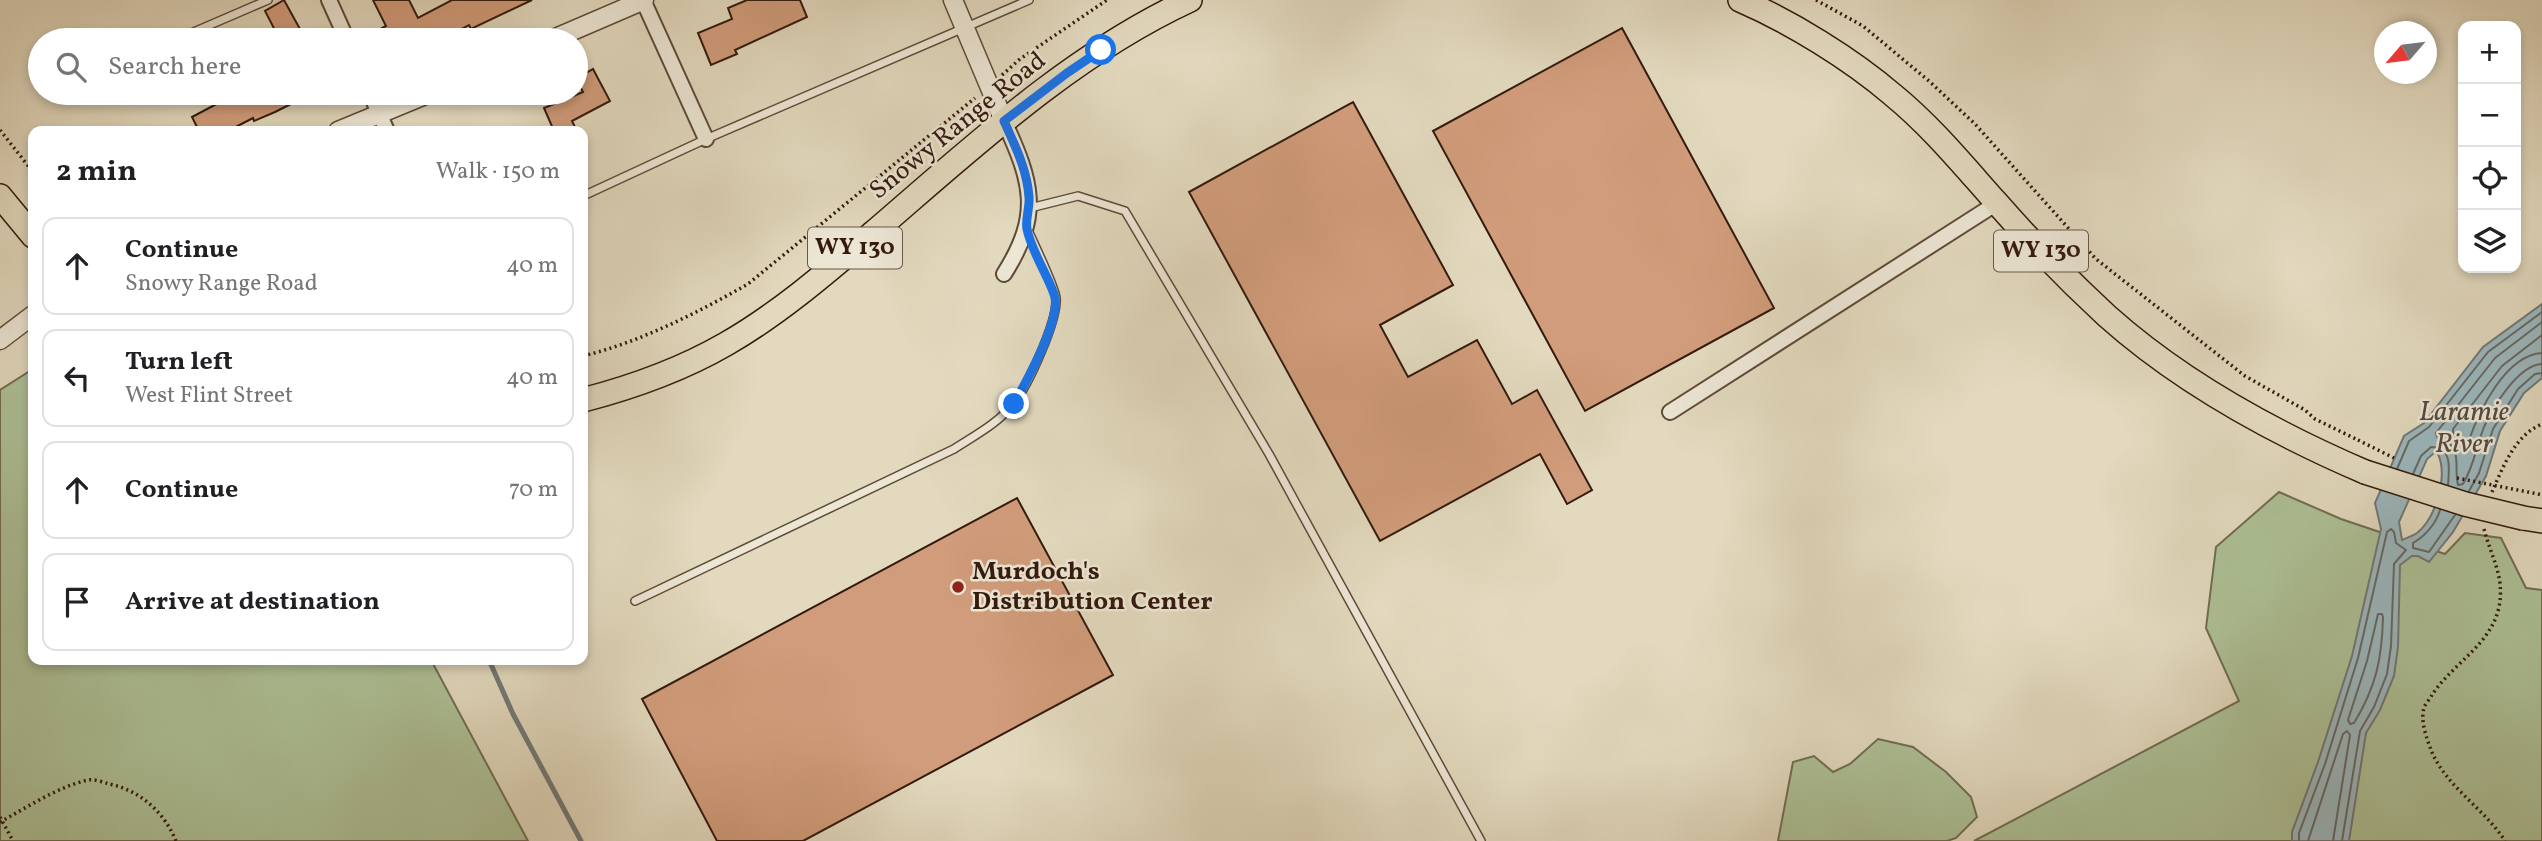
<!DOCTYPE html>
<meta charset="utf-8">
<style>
body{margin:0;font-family:Vollkorn,serif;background:#f6f6f6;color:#202124}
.controls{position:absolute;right:21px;top:21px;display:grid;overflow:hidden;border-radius:14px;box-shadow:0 4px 10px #0003}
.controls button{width:63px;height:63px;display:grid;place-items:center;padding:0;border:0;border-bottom:2px solid #e0e0e0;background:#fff;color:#202124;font:35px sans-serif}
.compass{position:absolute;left:2374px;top:21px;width:63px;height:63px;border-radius:50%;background:#fff;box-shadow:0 4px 10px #0003;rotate:242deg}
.stop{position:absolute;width:21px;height:21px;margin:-16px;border:5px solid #1a73e8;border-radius:50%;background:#fff}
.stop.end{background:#1a73e8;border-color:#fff;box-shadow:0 2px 7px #0008}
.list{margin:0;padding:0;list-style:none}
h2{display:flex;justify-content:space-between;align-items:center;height:91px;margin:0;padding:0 28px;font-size:30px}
h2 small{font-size:23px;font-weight:400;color:#757577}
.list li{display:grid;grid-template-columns:46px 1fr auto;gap:21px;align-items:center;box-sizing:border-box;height:98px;margin:0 14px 14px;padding:0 14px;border:2px solid #e0e0e0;border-radius:14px}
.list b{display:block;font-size:26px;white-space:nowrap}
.list p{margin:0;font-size:23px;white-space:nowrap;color:#757577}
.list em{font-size:23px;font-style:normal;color:#757577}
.icon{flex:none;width:38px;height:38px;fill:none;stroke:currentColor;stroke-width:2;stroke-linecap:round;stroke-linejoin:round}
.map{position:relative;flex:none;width:2542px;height:841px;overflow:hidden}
.search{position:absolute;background:#fff;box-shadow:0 4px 10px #0003;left:28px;top:28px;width:560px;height:77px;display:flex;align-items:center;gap:18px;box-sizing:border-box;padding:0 24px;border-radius:38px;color:#757577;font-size:26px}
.panel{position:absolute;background:#fff;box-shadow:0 4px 10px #0003;left:28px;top:126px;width:560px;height:539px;border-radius:14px}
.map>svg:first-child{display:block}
.green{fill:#adc096;stroke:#706d51;stroke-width:2}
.water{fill:#9bb7bd;stroke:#717876;stroke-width:2;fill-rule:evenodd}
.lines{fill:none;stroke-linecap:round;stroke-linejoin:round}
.shore{stroke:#676864;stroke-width:2}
.stream{stroke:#717876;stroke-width:5}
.building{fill:#d19c7b;stroke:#331a0c;stroke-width:2}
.service-casing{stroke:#5f4a38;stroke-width:10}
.minor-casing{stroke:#5f4a38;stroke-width:18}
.tertiary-casing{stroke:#5f4a38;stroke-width:21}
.primary-casing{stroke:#331a0c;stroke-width:26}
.path{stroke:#331a0c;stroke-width:3.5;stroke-dasharray:2 3.5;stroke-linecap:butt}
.service{stroke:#ece6d5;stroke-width:7}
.minor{stroke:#ece6d5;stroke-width:14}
.tertiary{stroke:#ece6d5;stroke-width:18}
.primary{stroke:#e2d9be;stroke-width:23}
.primary-bridge-casing{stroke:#331a0c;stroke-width:26;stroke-linecap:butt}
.path-bridge{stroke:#331a0c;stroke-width:3.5;stroke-dasharray:2 3.5;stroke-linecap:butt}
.primary-bridge{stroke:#e2d9be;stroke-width:23}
.route{stroke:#1a73e8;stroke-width:9}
.poi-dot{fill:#8f2418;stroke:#ece6d5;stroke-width:2.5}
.labels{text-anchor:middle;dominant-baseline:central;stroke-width:5;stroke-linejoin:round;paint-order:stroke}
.shield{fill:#ece6d5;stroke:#6a5748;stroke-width:2}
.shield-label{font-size:24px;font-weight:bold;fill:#331a0c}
.street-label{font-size:26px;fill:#331a0c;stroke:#ece6d5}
.poi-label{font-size:26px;font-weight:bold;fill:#331a0c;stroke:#ece6d5;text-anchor:start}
.water-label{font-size:28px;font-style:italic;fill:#524941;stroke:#ece6d5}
</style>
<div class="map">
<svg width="2542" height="841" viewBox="0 0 2542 841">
<rect width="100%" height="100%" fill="#e2d9be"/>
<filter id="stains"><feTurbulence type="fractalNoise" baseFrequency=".00286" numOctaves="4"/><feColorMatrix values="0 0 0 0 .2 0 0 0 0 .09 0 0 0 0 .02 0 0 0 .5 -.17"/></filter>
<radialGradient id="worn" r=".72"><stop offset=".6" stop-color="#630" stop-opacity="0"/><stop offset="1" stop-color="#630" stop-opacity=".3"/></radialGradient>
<!-- green -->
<path class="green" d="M 33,369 L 33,660 L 431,660 L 528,841 L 0,841 L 0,390 Z
M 2279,492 L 2341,519 L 2445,554 L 2465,533 L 2501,538 L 2526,588 L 2542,590 L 2542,841 L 1974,841 L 2239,701 L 2206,628 L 2216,547 Z
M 1878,739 L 1913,747 L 1946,772 L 1971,797 L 1977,817 L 1956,838 L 1947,841 L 1778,841 L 1793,762 L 1814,756 L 1833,772 L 1850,764 Z"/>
<!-- water -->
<path class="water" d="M 2542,304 L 2542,378 L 2524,393 L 2500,431 L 2486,476 L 2453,532 L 2429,562 L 2418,556 L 2412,556 L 2400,565 L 2398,647 L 2394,676 L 2380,710 L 2366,733 L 2349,841 L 2292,841 L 2292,832 L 2318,762 L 2352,656 L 2381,529 L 2375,503 L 2404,436 L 2424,423 L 2483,347 ZM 2434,453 L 2438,454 C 2448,476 2436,518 2417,533 C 2413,536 2406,538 2402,540 L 2399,522 L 2427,459 Z"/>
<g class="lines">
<!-- shore -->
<path class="shore" d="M 2542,322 L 2495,358 L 2436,433 L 2437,437 C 2465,447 2453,464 2458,485 L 2463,484 C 2474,466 2476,447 2484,427 C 2493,407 2518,365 2542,364
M 2542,335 L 2502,366 L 2453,429 L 2453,433 L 2463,444 L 2468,443 C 2478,413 2505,355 2542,353
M 2397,469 L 2409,441 L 2429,427 L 2488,352 L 2542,312
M 2413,474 L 2421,456 L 2431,447 C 2453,447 2449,469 2448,485
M 2469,491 L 2479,473 L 2493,429 L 2518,389 L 2535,374 L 2542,373
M 2440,510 C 2436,524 2425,536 2413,543 L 2413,548 L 2429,552 L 2455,515
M 2378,614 L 2382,614 L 2383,617 C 2382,659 2376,687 2354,723 L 2350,724 L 2348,720 L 2367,661 Z
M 2299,841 L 2299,833 L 2325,764 L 2358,658 L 2387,532 L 2391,529 L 2394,532 L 2396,543 L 2406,550 L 2394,564 L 2391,646 L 2387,674 L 2374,707 L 2360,731 L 2342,841
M 2308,841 L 2343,734 L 2347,731 L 2350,735 L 2333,841"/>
<!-- stream -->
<path class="stream" d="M 489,660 L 513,714 L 581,841"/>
</g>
<!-- building -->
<path class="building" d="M 284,0 L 306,40 L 280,40 L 265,11 Z
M 373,0 L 409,0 L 418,18 L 452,0 L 532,0 L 471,29 L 469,25 L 441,40 L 388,40 L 382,28 L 386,26 Z
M 747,0 L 800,0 L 807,17 L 735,50 L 737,54 L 711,65 L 698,33 L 732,19 L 728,8 Z
M 1622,28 L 1774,308 L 1585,411 L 1433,131 Z
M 593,69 L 610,101 L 572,121 L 577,131 L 554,131 L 544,108 L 583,92 L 576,79 Z
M 237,93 L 313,93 L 275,112 L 254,121 L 253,118 L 228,131 L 199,131 L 192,117 Z
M 1353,102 L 1453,285 L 1380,325 L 1408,377 L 1477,340 L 1512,404 L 1537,390 L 1592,490 L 1567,504 L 1540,454 L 1380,541 L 1189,192 Z
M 1017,498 L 1113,675 L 803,841 L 717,841 L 642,699 Z"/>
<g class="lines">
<defs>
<path id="service" d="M 175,40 L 268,0
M 583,196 L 706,139 L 1029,0
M 1030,208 L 1078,196 L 1125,211 L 1269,454 L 1481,841
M 635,601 L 954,449 C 974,436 999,423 1014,403 C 1028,386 1058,320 1056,298 C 1055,286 1033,242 1027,228"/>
<path id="minor" d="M 329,0 L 347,40
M 643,0 L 706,139
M 370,93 L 387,131
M 1004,121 C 1032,182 1042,214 1004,274
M 1670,412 L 1997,203"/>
<path id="tertiary" d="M 953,0 L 1004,121
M 551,40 L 644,0
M 338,131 L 430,93
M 0,340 L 33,315"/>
<path id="primary" d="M 1740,0 C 1791,22 1851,59 1893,95 C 1931,126 1963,165 1996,202 C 2031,242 2068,280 2107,316 C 2182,383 2272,432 2365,472
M 0,196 L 33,236
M 583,400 C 633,387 681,370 726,344 C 780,313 827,272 874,232 C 973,147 1071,55 1190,0
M 2523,518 L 2542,521"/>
</defs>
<!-- service casing -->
<use href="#service" class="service-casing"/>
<!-- minor casing -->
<use href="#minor" class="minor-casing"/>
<!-- tertiary casing -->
<use href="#tertiary" class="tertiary-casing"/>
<!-- primary casing -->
<use href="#primary" class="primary-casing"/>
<!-- path -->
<path class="path" d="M 1816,0 L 1863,26 L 1929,81 L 1975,124 L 2096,259 L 2245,376 L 2305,410 L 2315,419 L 2358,440
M 1002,75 L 1020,59 L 1107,0
M 0,130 L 33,172
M 583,356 C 640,342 697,313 748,284 L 975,98
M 2492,492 C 2503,467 2515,435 2542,424
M 2538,494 L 2542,495
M 2484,529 C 2491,557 2505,576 2499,607 C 2491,645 2452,664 2432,695 C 2430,699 2425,704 2424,708 C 2420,721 2427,739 2431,750 C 2446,787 2484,808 2505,841
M 0,817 L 13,841
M 0,822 C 28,807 57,787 88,780 C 95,779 103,782 109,784 C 140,790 164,812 176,841"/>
<!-- service -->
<use href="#service" class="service"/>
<!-- minor -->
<use href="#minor" class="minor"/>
<!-- tertiary -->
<use href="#tertiary" class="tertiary"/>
<!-- primary -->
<use href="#primary" class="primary"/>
<defs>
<path id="primary-bridge" d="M 2365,472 L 2465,504 L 2523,518"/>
</defs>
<!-- primary-bridge casing -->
<use href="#primary-bridge" class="primary-bridge-casing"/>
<!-- path-bridge -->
<path class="path-bridge" d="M 2358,440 L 2394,458
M 2457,478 L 2538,494"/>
<!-- primary-bridge -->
<use href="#primary-bridge" class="primary-bridge"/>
</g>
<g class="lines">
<!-- route -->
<path class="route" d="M 1014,404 C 1026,382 1063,317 1054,294 C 1047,274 1031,250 1027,229 C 1025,220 1030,207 1029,197 C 1027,169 1015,146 1004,121 L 1067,73 L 1101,50"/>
</g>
<!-- markers -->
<circle class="poi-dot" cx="958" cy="587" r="7"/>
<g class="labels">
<!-- shield labels -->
<g class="shield">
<rect x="808" y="227.5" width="94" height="41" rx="5"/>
<rect x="1994" y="230.5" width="94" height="41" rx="5"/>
</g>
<g class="shield-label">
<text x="855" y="248">WY 130</text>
<text x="2041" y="251">WY 130</text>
</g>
<!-- street labels -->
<g class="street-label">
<text transform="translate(958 126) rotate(-39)">Snowy Range Road</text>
</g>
<!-- poi labels -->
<g class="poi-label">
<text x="972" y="572">Murdoch's<tspan x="972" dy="30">Distribution Center</tspan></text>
</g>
<!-- water labels -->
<g class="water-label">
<text x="2464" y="412">Laramie<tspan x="2464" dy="32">River</tspan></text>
</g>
</g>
<rect width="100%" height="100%" filter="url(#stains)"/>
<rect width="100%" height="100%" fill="url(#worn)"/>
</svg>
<div class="controls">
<button>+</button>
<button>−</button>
<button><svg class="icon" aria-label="locate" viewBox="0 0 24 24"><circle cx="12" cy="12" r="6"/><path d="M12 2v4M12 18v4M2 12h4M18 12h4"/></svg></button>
<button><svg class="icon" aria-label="layers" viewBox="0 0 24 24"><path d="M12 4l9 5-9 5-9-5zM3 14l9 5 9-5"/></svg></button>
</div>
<svg class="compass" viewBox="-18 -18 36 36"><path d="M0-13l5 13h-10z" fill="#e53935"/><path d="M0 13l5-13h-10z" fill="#757577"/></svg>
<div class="stop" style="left:1101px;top:50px"></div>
<div class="stop end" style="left:1014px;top:404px"></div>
<div class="search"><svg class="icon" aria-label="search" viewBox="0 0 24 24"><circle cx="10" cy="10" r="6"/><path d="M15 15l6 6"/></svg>Search here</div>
<section class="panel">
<h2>2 min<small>Walk · 150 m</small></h2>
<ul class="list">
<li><svg class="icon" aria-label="ahead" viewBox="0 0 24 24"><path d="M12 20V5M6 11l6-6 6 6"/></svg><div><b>Continue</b><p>Snowy Range Road</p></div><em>40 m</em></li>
<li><svg class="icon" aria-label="left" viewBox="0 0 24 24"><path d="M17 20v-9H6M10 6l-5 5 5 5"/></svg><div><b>Turn left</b><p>West Flint Street</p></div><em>40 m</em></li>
<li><svg class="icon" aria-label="ahead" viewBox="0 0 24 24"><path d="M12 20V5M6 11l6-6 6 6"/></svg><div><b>Continue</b></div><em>70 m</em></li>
<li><svg class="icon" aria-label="arrive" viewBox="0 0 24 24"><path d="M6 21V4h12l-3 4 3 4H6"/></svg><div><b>Arrive at destination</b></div></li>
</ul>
</section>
</div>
